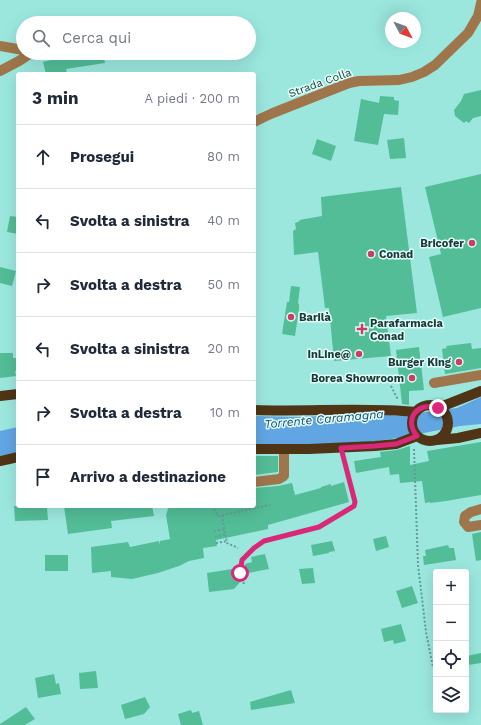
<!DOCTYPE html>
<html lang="it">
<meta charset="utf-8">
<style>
body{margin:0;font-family:"Work Sans",sans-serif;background:#f2f2f3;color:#1f2937}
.controls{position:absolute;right:12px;bottom:12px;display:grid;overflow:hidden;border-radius:4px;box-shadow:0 4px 16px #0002}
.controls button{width:36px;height:36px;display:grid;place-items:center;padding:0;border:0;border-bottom:1px solid #e0e1e3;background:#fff;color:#1f2937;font:20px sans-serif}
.compass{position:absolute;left:385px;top:12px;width:36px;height:36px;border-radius:50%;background:#fff;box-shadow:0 4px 16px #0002;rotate:131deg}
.stop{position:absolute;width:12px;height:12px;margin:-9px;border:3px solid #db2777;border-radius:50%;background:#fff}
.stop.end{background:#db2777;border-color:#fff;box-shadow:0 1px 4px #0008}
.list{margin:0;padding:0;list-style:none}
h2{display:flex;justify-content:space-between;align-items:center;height:52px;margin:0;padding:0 16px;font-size:17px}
h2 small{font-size:13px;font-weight:400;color:#747a83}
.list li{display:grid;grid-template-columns:26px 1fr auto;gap:12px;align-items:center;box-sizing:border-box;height:64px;padding:0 16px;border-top:1px solid #e0e1e3}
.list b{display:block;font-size:15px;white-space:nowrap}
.list em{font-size:13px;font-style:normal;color:#747a83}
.icon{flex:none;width:22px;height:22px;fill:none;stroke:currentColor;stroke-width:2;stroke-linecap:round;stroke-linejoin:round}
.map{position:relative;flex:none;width:481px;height:725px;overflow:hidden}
.search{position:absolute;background:#fff;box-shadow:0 4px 16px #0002;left:16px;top:16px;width:240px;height:44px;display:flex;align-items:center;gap:10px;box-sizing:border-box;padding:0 14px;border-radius:22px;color:#747a83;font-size:15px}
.panel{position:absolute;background:#fff;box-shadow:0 4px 16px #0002;left:16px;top:72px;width:240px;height:436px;border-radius:4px}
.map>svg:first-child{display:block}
.water{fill:#61a5e2}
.building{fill:#52bd97}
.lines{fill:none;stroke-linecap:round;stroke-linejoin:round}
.path{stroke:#649c96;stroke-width:2;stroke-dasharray:2 2;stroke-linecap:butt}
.minor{stroke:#9f764b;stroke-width:10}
.major{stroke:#4f3415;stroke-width:10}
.route{stroke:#db2777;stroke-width:5}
.poi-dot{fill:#cb3d66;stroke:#e1fefa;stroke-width:1.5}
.labels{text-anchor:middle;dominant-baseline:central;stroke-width:3;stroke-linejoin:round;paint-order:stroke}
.street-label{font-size:11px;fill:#1b3a37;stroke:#e1fefa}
.poi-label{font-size:11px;font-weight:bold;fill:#1b3a37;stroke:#e1fefa;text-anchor:end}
.water-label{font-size:12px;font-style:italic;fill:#164770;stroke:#e1fefa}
</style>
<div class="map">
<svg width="481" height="725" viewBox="0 0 481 725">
<rect width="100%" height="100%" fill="#9be7de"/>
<!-- water -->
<path class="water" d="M 481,397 L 481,424 L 460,426 L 398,438 L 362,443 L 299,445 L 254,444 L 254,416 L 302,417 L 380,413 L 396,416 L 457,408 Z
M 18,427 L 18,452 L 0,456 L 0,431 Z"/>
<!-- building -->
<path class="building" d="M 101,53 L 103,53 L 105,63 L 66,69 L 67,74 L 46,74 L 43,62 L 64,57 L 64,60 Z
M 481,90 L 481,116 L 473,118 L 469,123 L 466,121 L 464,123 L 455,116 L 454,110 L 461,101 L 464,94 Z
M 380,96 L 394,97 L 394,100 L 399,101 L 398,115 L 384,114 L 378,145 L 354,141 L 361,99 L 379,103 Z
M 404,138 L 406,158 L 390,159 L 387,140 Z
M 317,139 L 336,146 L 331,161 L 312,154 Z
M 481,174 L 481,308 L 443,317 L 429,257 L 441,254 L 425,187 Z
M 401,187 L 417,313 L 386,316 L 391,356 L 334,361 L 329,308 L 325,308 L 318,252 L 294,255 L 293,231 L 296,229 L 295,223 L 300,221 L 299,220 L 322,216 L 321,197 Z
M 10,216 L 18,217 L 18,234 L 7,232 Z
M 0,267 L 16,271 L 12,286 L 0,283 Z
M 291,286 L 300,287 L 298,303 L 299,304 L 299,309 L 295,336 L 282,334 L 287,302 L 289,302 Z
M 471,343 L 472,349 L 481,348 L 481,368 L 445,374 L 442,349 L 447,348 L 446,346 Z
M 419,347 L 424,390 L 409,391 L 409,405 L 402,404 L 396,350 Z
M 0,353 L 13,353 L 13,358 L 16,358 L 17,371 L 15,371 L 16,376 L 0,378 Z
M 481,442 L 481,495 L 446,501 L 430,503 L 430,502 L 425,503 L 422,481 L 400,483 L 399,474 L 390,475 L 389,467 L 356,473 L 354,461 L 381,457 L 380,452 L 397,450 L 410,446 L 410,465 L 429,461 L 427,451 Z
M 254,456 L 278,456 L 278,472 L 254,475 Z
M 344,482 L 349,502 L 268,525 L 268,529 L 216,540 L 217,546 L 203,548 L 204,558 L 189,561 L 179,566 L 158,573 L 132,579 L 111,577 L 111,571 L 92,573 L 91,547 L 128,542 L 130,547 L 159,541 L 160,545 L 160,541 L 170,539 L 166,515 L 169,506 L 254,506 L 254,488 L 278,486 L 292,483 L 295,495 L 321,488 L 321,487 L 331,484 L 331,486 Z
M 14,506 L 42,506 L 42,508 L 47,508 L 48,520 L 15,521 Z
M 64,506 L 152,506 L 154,516 L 111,521 L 112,528 L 68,534 Z
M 481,532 L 481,560 L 476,561 L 472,534 Z
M 386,536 L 389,547 L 376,551 L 373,539 Z
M 332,541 L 335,551 L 329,552 L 329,553 L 313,556 L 311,545 Z
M 448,545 L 449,548 L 454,548 L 456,560 L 424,565 L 423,556 L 426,556 L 425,550 Z
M 265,554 L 269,569 L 248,573 L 234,589 L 209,592 L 207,573 L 245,567 L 245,564 L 252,562 L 251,557 Z
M 45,555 L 68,555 L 68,571 L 45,571 Z
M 313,568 L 315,583 L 302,584 L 299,569 Z
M 412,586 L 418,603 L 402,608 L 396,591 Z
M 401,624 L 406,641 L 394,644 L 393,640 L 384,642 L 381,629 Z
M 481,653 L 481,663 L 468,665 L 467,656 Z
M 96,671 L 98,688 L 80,689 L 79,673 Z
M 54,674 L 56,684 L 59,683 L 61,694 L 38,698 L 35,678 Z
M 291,690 L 295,703 L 251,710 L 250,702 Z
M 145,697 L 150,707 L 144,714 L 125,719 L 121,705 Z
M 26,707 L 35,719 L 25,725 L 0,725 L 0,724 Z
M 191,710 L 192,713 L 199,711 L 203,725 L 181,725 L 178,714 Z"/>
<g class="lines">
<!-- path -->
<path class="path" d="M 391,386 L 397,398 L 396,399
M 414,449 L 418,565 L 426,632 L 433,667
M 214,509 L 218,516 L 270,505
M 222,515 L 227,543 L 238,548
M 214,531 L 225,529
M 215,537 L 226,534
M 216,543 L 227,541
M 244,584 L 240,573 L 242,560 L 254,548 L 264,541 L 319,527 L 354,506 L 355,502 L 343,457"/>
<!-- minor -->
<path class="minor" d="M 0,46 L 23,50
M 0,71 L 19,61 L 31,53
M 254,122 L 262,118 L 273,113 L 349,83 L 359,81 L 399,80 L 412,77 L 424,72 L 435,65 L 468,33 L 478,16 L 481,3
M 434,383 L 481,375
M 254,482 L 279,479 L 284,476 L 284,449
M 481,509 L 471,512 L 465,516 L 464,522 L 468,527 L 481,525"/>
<!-- major -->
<path class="major" d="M 0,396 L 18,394
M412 423a18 18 0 1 1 36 0a18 18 0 1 1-36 0Z
M 438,408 L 481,391
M 254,410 C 308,412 362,407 416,412
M 437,440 L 458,438 L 481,433
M 254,449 L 309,449 L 375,446 L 396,444 L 417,436
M 0,461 L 18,457"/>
</g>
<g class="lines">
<!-- route -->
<path class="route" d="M 240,573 L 242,560 L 254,548 L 264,541 L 319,527 L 354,506 L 355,502 L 341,448 L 375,446 L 396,444 L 417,436 C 403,419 418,401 438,408"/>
</g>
<!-- markers -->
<g class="poi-dot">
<circle cx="472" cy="243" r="4"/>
<circle cx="371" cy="254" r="4"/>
<circle cx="291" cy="317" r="4"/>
<path d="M360 323h4v4h4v4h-4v4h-4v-4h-4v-4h4z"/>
<circle cx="359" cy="354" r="4"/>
<circle cx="459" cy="362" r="4"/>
<circle cx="412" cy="378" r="4"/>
</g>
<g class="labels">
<!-- street labels -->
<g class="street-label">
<text transform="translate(320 83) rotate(-20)">Strada Colla</text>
</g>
<!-- poi labels -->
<g class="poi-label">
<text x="464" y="243">Bricofer</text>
<text x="379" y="254" text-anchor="start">Conad</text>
<text x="299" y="317" text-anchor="start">Barilà</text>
<text x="370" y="323" text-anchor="start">Parafarmacia<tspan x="370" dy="13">Conad</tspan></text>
<text x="351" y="354">InLine@</text>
<text x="451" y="362">Burger King</text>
<text x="404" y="378">Borea Showroom</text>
</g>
<!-- water labels -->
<g class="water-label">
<text transform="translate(324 419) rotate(-5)">Torrente Caramagna</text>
</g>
</g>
</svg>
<div class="controls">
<button>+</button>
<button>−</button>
<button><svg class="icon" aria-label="locate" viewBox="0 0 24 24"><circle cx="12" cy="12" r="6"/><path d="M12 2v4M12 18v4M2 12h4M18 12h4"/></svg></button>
<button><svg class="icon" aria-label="layers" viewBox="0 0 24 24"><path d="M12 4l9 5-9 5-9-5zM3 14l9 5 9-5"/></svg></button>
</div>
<svg class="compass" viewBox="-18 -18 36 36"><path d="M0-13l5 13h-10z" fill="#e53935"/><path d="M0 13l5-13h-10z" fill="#747a83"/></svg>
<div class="stop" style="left:240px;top:573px"></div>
<div class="stop end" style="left:438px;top:408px"></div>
<div class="search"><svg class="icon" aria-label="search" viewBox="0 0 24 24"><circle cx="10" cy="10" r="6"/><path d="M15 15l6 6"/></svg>Cerca qui</div>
<section class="panel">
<h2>3 min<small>A piedi · 200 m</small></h2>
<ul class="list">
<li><svg class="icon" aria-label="ahead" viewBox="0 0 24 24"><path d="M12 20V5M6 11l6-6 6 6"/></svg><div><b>Prosegui</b></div><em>80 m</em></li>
<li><svg class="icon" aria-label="left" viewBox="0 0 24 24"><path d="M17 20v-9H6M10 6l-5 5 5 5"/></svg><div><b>Svolta a sinistra</b></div><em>40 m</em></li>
<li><svg class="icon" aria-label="right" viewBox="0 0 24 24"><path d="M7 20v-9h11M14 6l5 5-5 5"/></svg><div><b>Svolta a destra</b></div><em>50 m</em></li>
<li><svg class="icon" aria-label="left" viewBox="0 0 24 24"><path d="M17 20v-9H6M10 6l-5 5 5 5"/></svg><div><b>Svolta a sinistra</b></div><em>20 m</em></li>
<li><svg class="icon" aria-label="right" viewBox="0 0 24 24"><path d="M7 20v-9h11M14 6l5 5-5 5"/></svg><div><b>Svolta a destra</b></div><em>10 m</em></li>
<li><svg class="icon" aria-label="arrive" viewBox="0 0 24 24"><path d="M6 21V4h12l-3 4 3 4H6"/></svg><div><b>Arrivo a destinazione</b></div></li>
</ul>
</section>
</div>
